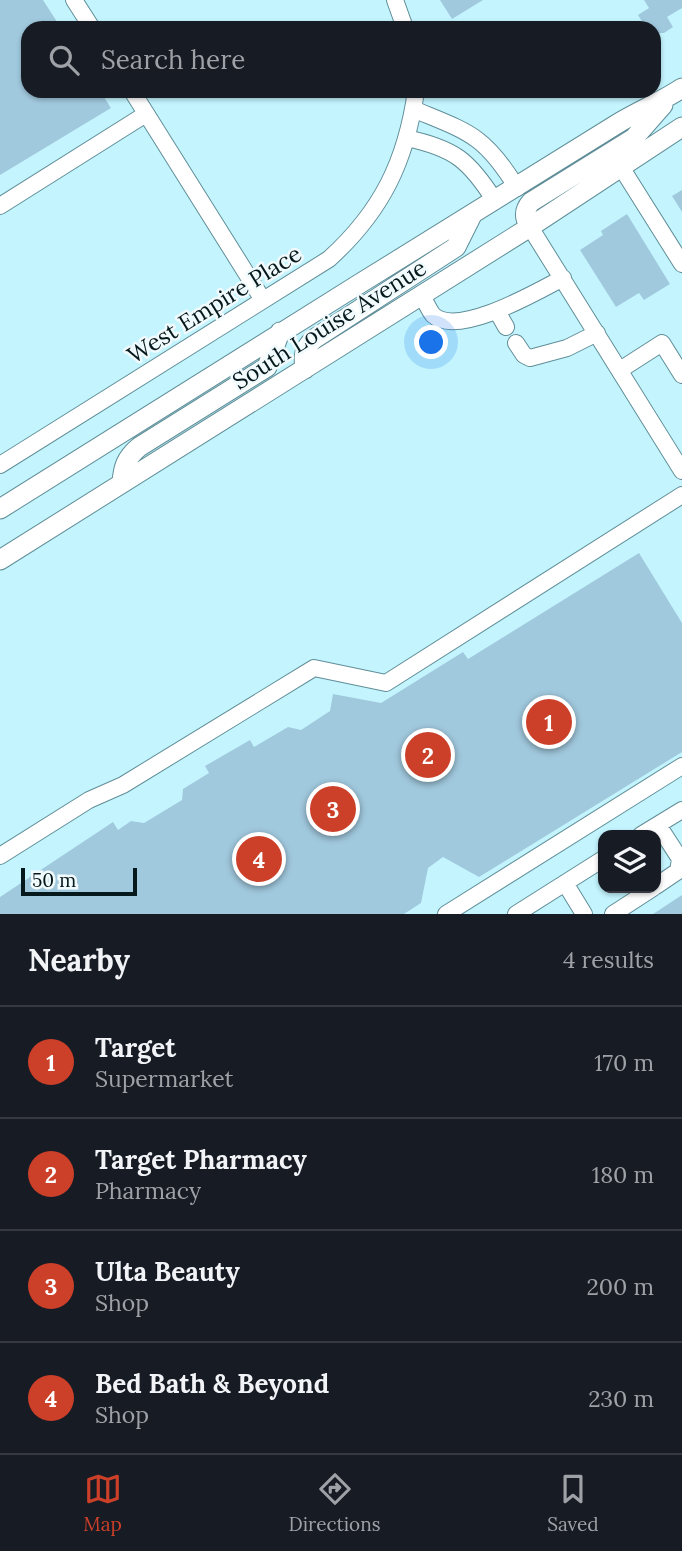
<!DOCTYPE html>
<style>
body{margin:0;font-family:Lora,serif;background:#242831;color:#f1f3f6}
.controls{position:absolute;right:21px;bottom:21px;display:grid;overflow:hidden;border-radius:14px;box-shadow:0 2px 5px #0004}
.controls button{width:63px;height:63px;display:grid;place-items:center;padding:0;border:0;border-bottom:2px solid #363941;background:#171b24;color:#f1f3f6;font:35px sans-serif}
.scale{position:absolute;left:21px;bottom:18px;width:116px;box-sizing:border-box;padding-left:7px;border:4px solid #05181b;border-top:0;font-size:19px;line-height:24px;white-space:nowrap;color:#05181b;-webkit-text-stroke:5px #f1fafc;paint-order:stroke}
.you{position:absolute;left:432px;top:343px;width:24px;height:24px;margin:-18px;border:5px solid #fff;border-radius:50%;background:#1a73e8;box-shadow:0 0 0 10px #1a73e833}
.badge{display:grid;place-items:center;width:46px;height:46px;border-radius:50%;background:#cc402a;color:#fff;font-size:23px;font-weight:700}
.pin{position:absolute;translate:-50% -50%;border:4px solid #fff;box-shadow:0 2px 7px #0006}
.list{margin:0;padding:0;list-style:none}
h2{display:flex;justify-content:space-between;align-items:center;height:91px;margin:0;padding:0 28px;font-size:30px}
h2 small{font-size:23px;font-weight:400;color:#9ea1a6}
.list li{display:grid;grid-template-columns:46px 1fr auto;gap:21px;align-items:center;box-sizing:border-box;height:112px;padding:0 28px;border-top:2px solid #363941}
.list b{display:block;font-size:26px;white-space:nowrap}
.list p{margin:0;font-size:23px;white-space:nowrap;color:#9ea1a6}
.list em{font-size:23px;font-style:normal;color:#9ea1a6}
.icon{flex:none;width:38px;height:38px;fill:none;stroke:currentColor;stroke-width:2;stroke-linecap:round;stroke-linejoin:round}
.map{position:relative;flex:none;width:682px;height:914px;overflow:hidden}
.search{position:absolute;background:#171b24;box-shadow:0 2px 5px #0004;left:21px;right:21px;top:21px;height:77px;display:flex;align-items:center;gap:18px;box-sizing:border-box;padding:0 24px;border-radius:21px;color:#9ea1a6;font-size:26px}
.sheet{height:539px;background:#171b24}
nav{display:flex;justify-content:space-around;align-items:center;box-sizing:border-box;height:98px;border-top:2px solid #363941;background:#171b24;font-size:19px;color:#9ea1a6}
nav a{display:grid;justify-items:center;gap:4px}
nav .on{color:#cc402a}
.map>svg:first-child{display:block}
.building{fill:#a1c9de}
.lines{fill:none;stroke-linecap:round;stroke-linejoin:round}
.minor-casing{stroke:#608e98;stroke-width:18}
.major-casing{stroke:#608e98;stroke-width:21}
.minor{stroke:#fff;stroke-width:16}
.major{stroke:#fff;stroke-width:19}
.labels{text-anchor:middle;dominant-baseline:central;stroke-width:5;stroke-linejoin:round;paint-order:stroke}
.street-label{font-size:23px;fill:#05181b;stroke:#f1fafc}
</style>
<div class="map">
<svg width="682" height="914" viewBox="0 0 682 914">
<rect width="100%" height="100%" fill="#c4f5ff"/>
<!-- building -->
<path class="building" d="M 0,0 L 43,0 L 61,28 L 28,28 L 28,91 L 100,91 L 111,108 L 0,175 Z
M 440,0 L 483,0 L 452,19 Z
M 644,0 L 682,0 L 682,8 L 667,17 L 673,27 L 664,33 L 654,33 L 654,28 L 646,28 L 638,15 L 649,8 Z
M 682,190 L 682,212 L 672,196 Z
M 627,214 L 670,284 L 644,300 L 639,293 L 616,307 L 580,250 L 603,235 L 601,231 Z
M 639,553 L 682,623 L 682,752 L 479,877 L 443,857 L 428,868 L 421,903 L 404,914 L 0,914 L 0,897 L 113,822 L 118,830 L 131,821 L 144,823 L 182,800 L 183,789 L 209,773 L 205,766 L 250,740 L 254,747 L 288,727 L 301,730 L 330,711 L 333,694 L 381,703 L 463,652 L 468,659 Z
M 682,895 L 682,914 L 653,914 Z"/>
<g class="lines">
<defs>
<path id="minor" d="M 74,0 L 92,28
M 395,0 L 405,28
M 132,91 L 263,300
M 413,109 C 468,132 484,134 517,188
M 406,138 C 454,148 469,160 495,201
M 621,167 L 682,264
M 0,206 L 146,114
M 530,227 L 682,471
M 422,295 C 425,301 429,310 433,315 C 458,338 538,291 563,278
M 497,311 L 506,327
M 516,343 L 524,355 L 530,358 L 567,348 L 597,333
M 620,370 L 662,343 L 682,375
M 0,465 L 329,259 C 382,211 406,161 416,91
M 641,835 L 682,810
M 0,856 L 89,800 L 123,785 L 314,668 L 386,683 L 682,495
M 565,883 L 584,914
M 656,886 L 678,871 L 680,859 L 658,825
M 446,914 L 682,766
M 516,914 L 603,859
M 613,914 L 653,888"/>
<path id="major" d="M 530,227 C 524,218 523,211 531,202 L 634,138 L 663,105
M 305,369 C 303,356 304,348 314,339 L 456,247 L 472,215
M 122,483 C 123,467 126,458 139,447 L 267,367 L 280,332
M 0,509 C 205,379 411,252 617,124 C 638,111 661,102 682,88
M 0,560 L 530,227 L 682,127"/>
</defs>
<!-- minor casing -->
<use href="#minor" class="minor-casing"/>
<!-- major casing -->
<use href="#major" class="major-casing"/>
<!-- minor -->
<use href="#minor" class="minor"/>
<!-- major -->
<use href="#major" class="major"/>
</g>
<g class="labels">
<!-- street labels -->
<g class="street-label">
<text transform="translate(214 304) rotate(-32)">West Empire Place</text>
<text transform="translate(329 324) rotate(-32)">South Louise Avenue</text>
</g>
</g>
</svg>
<div class="controls">
<button><svg class="icon" aria-label="layers" viewBox="0 0 24 24"><path d="M12 4l9 5-9 5-9-5zM3 14l9 5 9-5"/></svg></button>
</div>
<div class="scale">50 m</div>
<div class="you"></div>
<div class="pin badge" style="left:549px;top:722px">1</div>
<div class="pin badge" style="left:428px;top:755px">2</div>
<div class="pin badge" style="left:333px;top:809px">3</div>
<div class="pin badge" style="left:259px;top:859px">4</div>
<div class="search"><svg class="icon" aria-label="search" viewBox="0 0 24 24"><circle cx="10" cy="10" r="6"/><path d="M15 15l6 6"/></svg>Search here</div>
</div>
<section class="sheet">
<h2>Nearby<small>4 results</small></h2>
<ul class="list">
<li><span class="badge">1</span><div><b>Target</b><p>Supermarket</p></div><em>170 m</em></li>
<li><span class="badge">2</span><div><b>Target Pharmacy</b><p>Pharmacy</p></div><em>180 m</em></li>
<li><span class="badge">3</span><div><b>Ulta Beauty</b><p>Shop</p></div><em>200 m</em></li>
<li><span class="badge">4</span><div><b>Bed Bath &amp; Beyond</b><p>Shop</p></div><em>230 m</em></li>
</ul>
</section>
<nav>
<a class="on"><svg class="icon" aria-label="map" viewBox="0 0 24 24"><path d="M3 6l6-2 6 2 6-2v14l-6 2-6-2-6 2zM9 4v14M15 6v14"/></svg>Map</a>
<a><svg class="icon" aria-label="directions" viewBox="0 0 24 24"><path d="M12 3l9 9-9 9-9-9zM9 14v-3h6M13 9l2 2-2 2"/></svg>Directions</a>
<a><svg class="icon" aria-label="saved" viewBox="0 0 24 24"><path d="M7 4h10v16l-5-4-5 4z"/></svg>Saved</a>
</nav>
